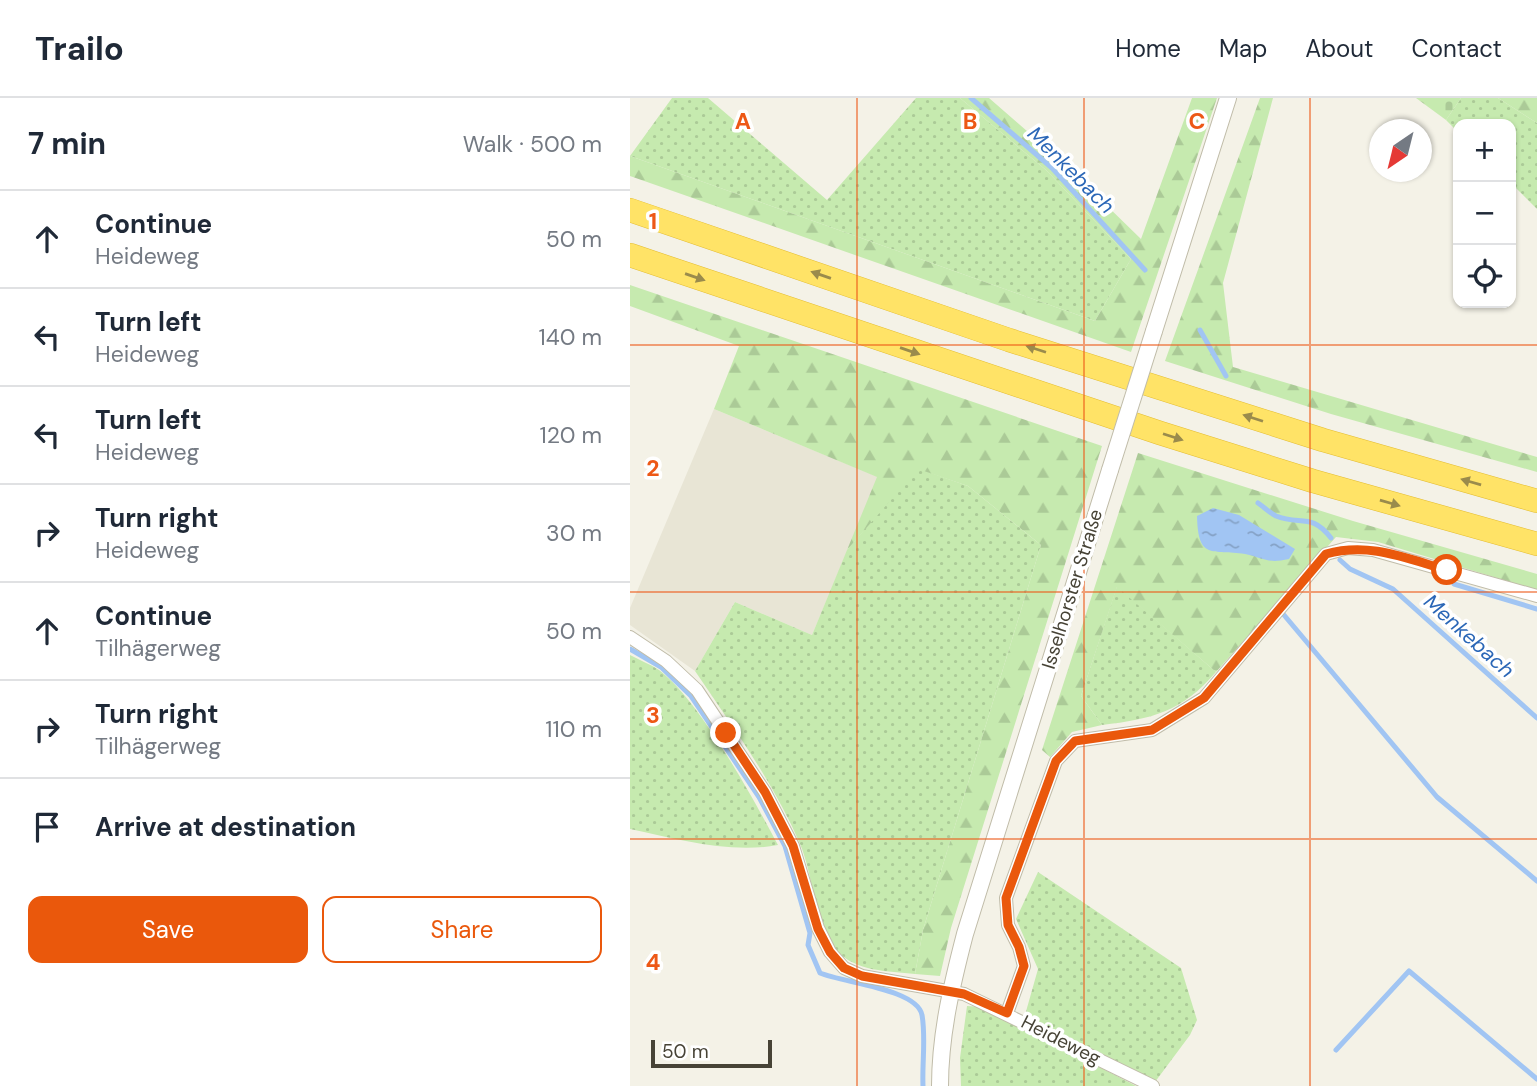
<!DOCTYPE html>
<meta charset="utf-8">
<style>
body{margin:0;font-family:"DM Sans",sans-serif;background:#f6f6f7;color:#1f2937}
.controls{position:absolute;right:21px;top:21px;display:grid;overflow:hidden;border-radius:14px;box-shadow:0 2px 5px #0004}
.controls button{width:63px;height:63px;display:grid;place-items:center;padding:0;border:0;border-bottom:2px solid #e0e1e3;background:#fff;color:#1f2937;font:35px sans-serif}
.compass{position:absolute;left:739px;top:21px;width:63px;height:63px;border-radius:50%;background:#fff;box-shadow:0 2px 5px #0004;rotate:215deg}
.scale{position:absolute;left:21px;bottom:18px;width:121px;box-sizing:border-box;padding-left:7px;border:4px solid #474336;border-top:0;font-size:19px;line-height:24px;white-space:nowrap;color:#474336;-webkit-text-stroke:5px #fff;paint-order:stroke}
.stop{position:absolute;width:21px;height:21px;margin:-16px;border:5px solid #ea580c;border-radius:50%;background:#fff}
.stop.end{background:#ea580c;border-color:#fff;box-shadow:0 2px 7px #0008}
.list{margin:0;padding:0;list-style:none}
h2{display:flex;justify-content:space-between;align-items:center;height:91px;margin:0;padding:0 28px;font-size:30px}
h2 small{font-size:23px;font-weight:400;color:#747a83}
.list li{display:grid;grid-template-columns:46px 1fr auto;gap:21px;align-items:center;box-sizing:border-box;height:98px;padding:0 28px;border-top:2px solid #e0e1e3}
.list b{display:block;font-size:26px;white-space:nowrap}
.list p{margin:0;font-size:23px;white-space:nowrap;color:#747a83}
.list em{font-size:23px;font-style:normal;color:#747a83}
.actions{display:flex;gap:14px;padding:21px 28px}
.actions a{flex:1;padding:16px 0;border:2px solid #ea580c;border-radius:14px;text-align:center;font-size:24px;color:#ea580c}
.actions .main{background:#ea580c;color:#fff}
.icon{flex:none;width:38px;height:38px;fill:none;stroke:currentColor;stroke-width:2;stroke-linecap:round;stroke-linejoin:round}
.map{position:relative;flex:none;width:907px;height:988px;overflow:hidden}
header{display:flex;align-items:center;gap:42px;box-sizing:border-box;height:98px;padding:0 35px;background:#fff;border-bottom:2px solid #e0e1e3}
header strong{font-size:33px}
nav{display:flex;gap:38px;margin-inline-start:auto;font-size:24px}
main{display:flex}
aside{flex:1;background:#fff}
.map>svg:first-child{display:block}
.residential{fill:#e8e5d5}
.grass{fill:url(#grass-dots)}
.forest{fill:url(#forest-firs)}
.cemetery{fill:url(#cemetery-stones)}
.water{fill:url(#water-ripples)}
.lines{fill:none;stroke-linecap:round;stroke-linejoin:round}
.stream{stroke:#a1c5f3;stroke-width:5}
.minor-casing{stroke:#c0bca9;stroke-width:14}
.tertiary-casing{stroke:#c0bca9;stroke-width:18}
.motorway-casing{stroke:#e3bc33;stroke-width:24}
.minor{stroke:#fff;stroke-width:12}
.tertiary{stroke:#fff;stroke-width:16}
.motorway{stroke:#ffe367;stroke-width:23}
.tertiary-bridge-casing{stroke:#c0bca9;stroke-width:18;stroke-linecap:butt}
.tertiary-bridge{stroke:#fff;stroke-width:16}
.oneway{fill:#9a8b4c}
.route{stroke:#ea580c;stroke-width:9}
.grid{fill:none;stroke:#ed5816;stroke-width:2;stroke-opacity:0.55}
.labels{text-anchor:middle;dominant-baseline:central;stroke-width:7;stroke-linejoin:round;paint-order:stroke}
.street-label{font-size:19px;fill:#474336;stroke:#fff}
.water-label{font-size:21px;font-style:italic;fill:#2b67b7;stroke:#fff}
.grid-label{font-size:23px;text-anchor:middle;font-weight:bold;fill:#ed5816;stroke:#fff;stroke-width:7;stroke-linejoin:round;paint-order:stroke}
</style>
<header>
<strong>Trailo</strong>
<nav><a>Home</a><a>Map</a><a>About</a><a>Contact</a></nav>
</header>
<main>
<aside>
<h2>7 min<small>Walk · 500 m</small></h2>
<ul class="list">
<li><svg class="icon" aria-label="ahead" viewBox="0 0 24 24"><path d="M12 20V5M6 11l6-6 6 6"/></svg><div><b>Continue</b><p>Heideweg</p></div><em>50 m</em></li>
<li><svg class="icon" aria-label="left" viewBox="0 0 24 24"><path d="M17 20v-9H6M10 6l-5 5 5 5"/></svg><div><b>Turn left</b><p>Heideweg</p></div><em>140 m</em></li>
<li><svg class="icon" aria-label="left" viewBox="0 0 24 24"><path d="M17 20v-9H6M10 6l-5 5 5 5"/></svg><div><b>Turn left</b><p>Heideweg</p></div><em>120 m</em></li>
<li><svg class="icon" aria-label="right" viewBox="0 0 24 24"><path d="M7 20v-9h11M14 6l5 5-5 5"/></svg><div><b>Turn right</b><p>Heideweg</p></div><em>30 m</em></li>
<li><svg class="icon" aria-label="ahead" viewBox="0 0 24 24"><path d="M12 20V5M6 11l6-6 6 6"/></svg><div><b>Continue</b><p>Tilhägerweg</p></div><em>50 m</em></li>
<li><svg class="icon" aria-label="right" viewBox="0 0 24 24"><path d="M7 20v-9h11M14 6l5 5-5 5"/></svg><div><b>Turn right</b><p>Tilhägerweg</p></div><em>110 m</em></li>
<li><svg class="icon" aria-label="arrive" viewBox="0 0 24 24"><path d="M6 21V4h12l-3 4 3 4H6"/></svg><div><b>Arrive at destination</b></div></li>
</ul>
<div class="actions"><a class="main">Save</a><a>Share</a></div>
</aside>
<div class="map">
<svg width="907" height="988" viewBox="0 0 907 988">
<defs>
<pattern id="grass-dots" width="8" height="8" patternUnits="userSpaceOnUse" patternTransform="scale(1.75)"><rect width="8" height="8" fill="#c6eaaf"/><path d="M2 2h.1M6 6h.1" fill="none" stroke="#abca97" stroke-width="1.8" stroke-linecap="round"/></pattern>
<pattern id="forest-firs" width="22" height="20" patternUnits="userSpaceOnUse" patternTransform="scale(1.75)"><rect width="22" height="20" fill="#c6eaaf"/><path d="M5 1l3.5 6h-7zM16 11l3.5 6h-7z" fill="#abca97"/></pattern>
<pattern id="cemetery-stones" width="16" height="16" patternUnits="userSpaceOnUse" patternTransform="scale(1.75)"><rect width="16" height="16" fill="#c6eaaf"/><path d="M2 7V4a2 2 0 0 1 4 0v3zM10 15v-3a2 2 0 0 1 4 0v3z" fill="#abca97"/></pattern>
<pattern id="water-ripples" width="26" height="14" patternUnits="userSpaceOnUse" patternTransform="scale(1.75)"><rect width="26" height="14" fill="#a1c5f3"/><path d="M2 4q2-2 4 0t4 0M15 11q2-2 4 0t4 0" fill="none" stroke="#85a2c6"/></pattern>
</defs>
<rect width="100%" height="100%" fill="#f4f2e7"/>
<!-- residential -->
<path class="residential" d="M 84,311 L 248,379 L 182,537 L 105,504 L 65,573 L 0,527 L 0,510 Z"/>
<!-- grass -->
<path class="grass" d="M 42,0 L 78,0 L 197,102 L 286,0 L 330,0 L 416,72 L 501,161 L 465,223 L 0,58 Z
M 831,0 L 868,0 L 907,25 L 907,111 L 881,85 L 881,26 L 828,26 L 828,34 L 816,22 Z
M 287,370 L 338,388 L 411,447 L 293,832 L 285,876 C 258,873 226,874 206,852 C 185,828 183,776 170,746 C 144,685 102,628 65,573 L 105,504 L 182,537 L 217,452 Z
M 487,488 L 586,574 C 552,614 522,621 472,627 L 451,598 Z
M 0,557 C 9,562 20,566 29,572 C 70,603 123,700 148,747 C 100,756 47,741 0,731 Z
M 408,774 L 551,870 L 567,922 L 560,937 L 525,984 L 395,917 L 408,871 L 386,821 Z
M 337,908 L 354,909 L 506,988 L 331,988 L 330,960 Z"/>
<!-- forest -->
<path class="forest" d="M 330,0 L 359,0 L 428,60 L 511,141 L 562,0 L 587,0 L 501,254 L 0,78 L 0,58 L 465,223 L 501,161 L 416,72 Z
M 630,0 L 643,0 L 593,185 L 603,269 L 907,359 L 907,374 L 701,316 L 535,263 Z
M 868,0 L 907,0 L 907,25 Z
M 0,187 L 472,348 L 321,830 L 310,878 L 285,876 L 293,832 L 411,447 L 338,388 L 288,371 L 217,452 L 247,379 L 84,311 L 109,248 L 0,208 Z
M 508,355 L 723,423 L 907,476 L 907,492 L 748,444 L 706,439 L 586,574 L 487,489 L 451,598 L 472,627 L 442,634 L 420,659 L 412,652 Z"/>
<!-- cemetery -->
<path class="cemetery" d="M 786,0 L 831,0 L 816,22 Z"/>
<!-- water -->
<path class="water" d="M 583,410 L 609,417 L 665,451 L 659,461 C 637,466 634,460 615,456 C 582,451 568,463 567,418 Z"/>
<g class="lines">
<!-- stream -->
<path class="stream" d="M 341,0 L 422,70 L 515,172
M 570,232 L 596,278
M 628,405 C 634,409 640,415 646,418 C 670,428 681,414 701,440
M 710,462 L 720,471 L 763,491 L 907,620
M 824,486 L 907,511
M 654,517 L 807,699 L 907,783
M 0,551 L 31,569 L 61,598 L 129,699 L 155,748 L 180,835 L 178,847 L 190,875 C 214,885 287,891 292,917 C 296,939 292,965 293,988
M 706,952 L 779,873 L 907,981"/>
<defs>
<path id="minor" d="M 0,539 L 36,563 L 67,592 L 135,694 L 163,748 L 188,830 L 200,854 L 214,870 L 232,878 L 334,896 L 523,988
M 377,915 L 394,868 L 389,849 L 378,827 L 376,800 L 426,663 L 445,643 L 522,632 L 574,600 L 696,456 L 718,450 L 743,452 L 907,498"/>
<path id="tertiary" d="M 524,233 L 598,0
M 310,988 C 310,936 322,886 335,836 L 480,372"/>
<path id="motorway" d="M 0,112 L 379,242 L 693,342 L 907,403
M 0,157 L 530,335 L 683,383 L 907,446"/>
</defs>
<!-- minor casing -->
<use href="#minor" class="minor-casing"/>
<!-- tertiary casing -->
<use href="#tertiary" class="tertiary-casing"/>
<!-- motorway casing -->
<use href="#motorway" class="motorway-casing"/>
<!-- minor -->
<use href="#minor" class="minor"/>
<!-- tertiary -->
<use href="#tertiary" class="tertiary"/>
<!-- motorway -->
<use href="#motorway" class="motorway"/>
<defs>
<path id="tertiary-bridge" d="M 480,372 L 524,233"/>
</defs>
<!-- tertiary-bridge casing -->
<use href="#tertiary-bridge" class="tertiary-bridge-casing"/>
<!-- tertiary-bridge -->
<use href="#tertiary-bridge" class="tertiary-bridge"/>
</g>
<!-- one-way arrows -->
<defs><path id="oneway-solid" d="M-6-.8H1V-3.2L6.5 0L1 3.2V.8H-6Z" transform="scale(1.75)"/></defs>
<g class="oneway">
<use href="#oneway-solid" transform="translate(191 177) rotate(-161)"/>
<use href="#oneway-solid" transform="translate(65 179) rotate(19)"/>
<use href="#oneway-solid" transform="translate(406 251) rotate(-162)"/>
<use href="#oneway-solid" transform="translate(280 253) rotate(19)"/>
<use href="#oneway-solid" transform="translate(623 320) rotate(-162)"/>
<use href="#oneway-solid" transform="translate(543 339) rotate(18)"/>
<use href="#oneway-solid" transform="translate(841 384) rotate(-164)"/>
<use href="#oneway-solid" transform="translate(760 405) rotate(16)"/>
</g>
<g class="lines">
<!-- route -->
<path class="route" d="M 96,635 L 135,694 L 163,748 L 188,831 L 200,854 L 214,870 L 232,878 L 334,896 L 377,915 L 394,868 L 389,849 L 378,827 L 376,800 L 426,663 L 445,643 L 522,632 L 574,600 L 696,456 C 739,444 775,460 817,472"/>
</g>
<!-- grid -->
<path class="grid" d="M 227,0 L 227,988M 454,0 L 454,988M 680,0 L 680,988M 0,247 L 907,247M 0,494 L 907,494M 0,741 L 907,741"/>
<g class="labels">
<!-- street labels -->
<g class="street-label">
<text transform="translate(442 491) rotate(-73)">Isselhorster Straße</text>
<text transform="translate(431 942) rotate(27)">Heideweg</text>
</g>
<!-- water labels -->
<g class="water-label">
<text transform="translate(441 72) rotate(45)">Menkebach</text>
<text transform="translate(839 538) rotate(42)">Menkebach</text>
</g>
</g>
<g class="grid-label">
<text x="113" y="31">A</text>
<text x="340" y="31">B</text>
<text x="567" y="31">C</text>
<text x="23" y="131">1</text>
<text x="23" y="378">2</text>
<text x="23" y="625">3</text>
<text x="23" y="872">4</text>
</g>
</svg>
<div class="controls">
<button>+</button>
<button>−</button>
<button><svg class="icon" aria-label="locate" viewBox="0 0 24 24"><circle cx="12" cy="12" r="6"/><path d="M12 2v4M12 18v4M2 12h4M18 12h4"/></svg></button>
</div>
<svg class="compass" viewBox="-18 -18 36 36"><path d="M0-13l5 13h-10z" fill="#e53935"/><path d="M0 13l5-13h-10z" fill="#747a83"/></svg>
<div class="scale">50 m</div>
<div class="stop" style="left:817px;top:472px"></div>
<div class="stop end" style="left:96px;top:635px"></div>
</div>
</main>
